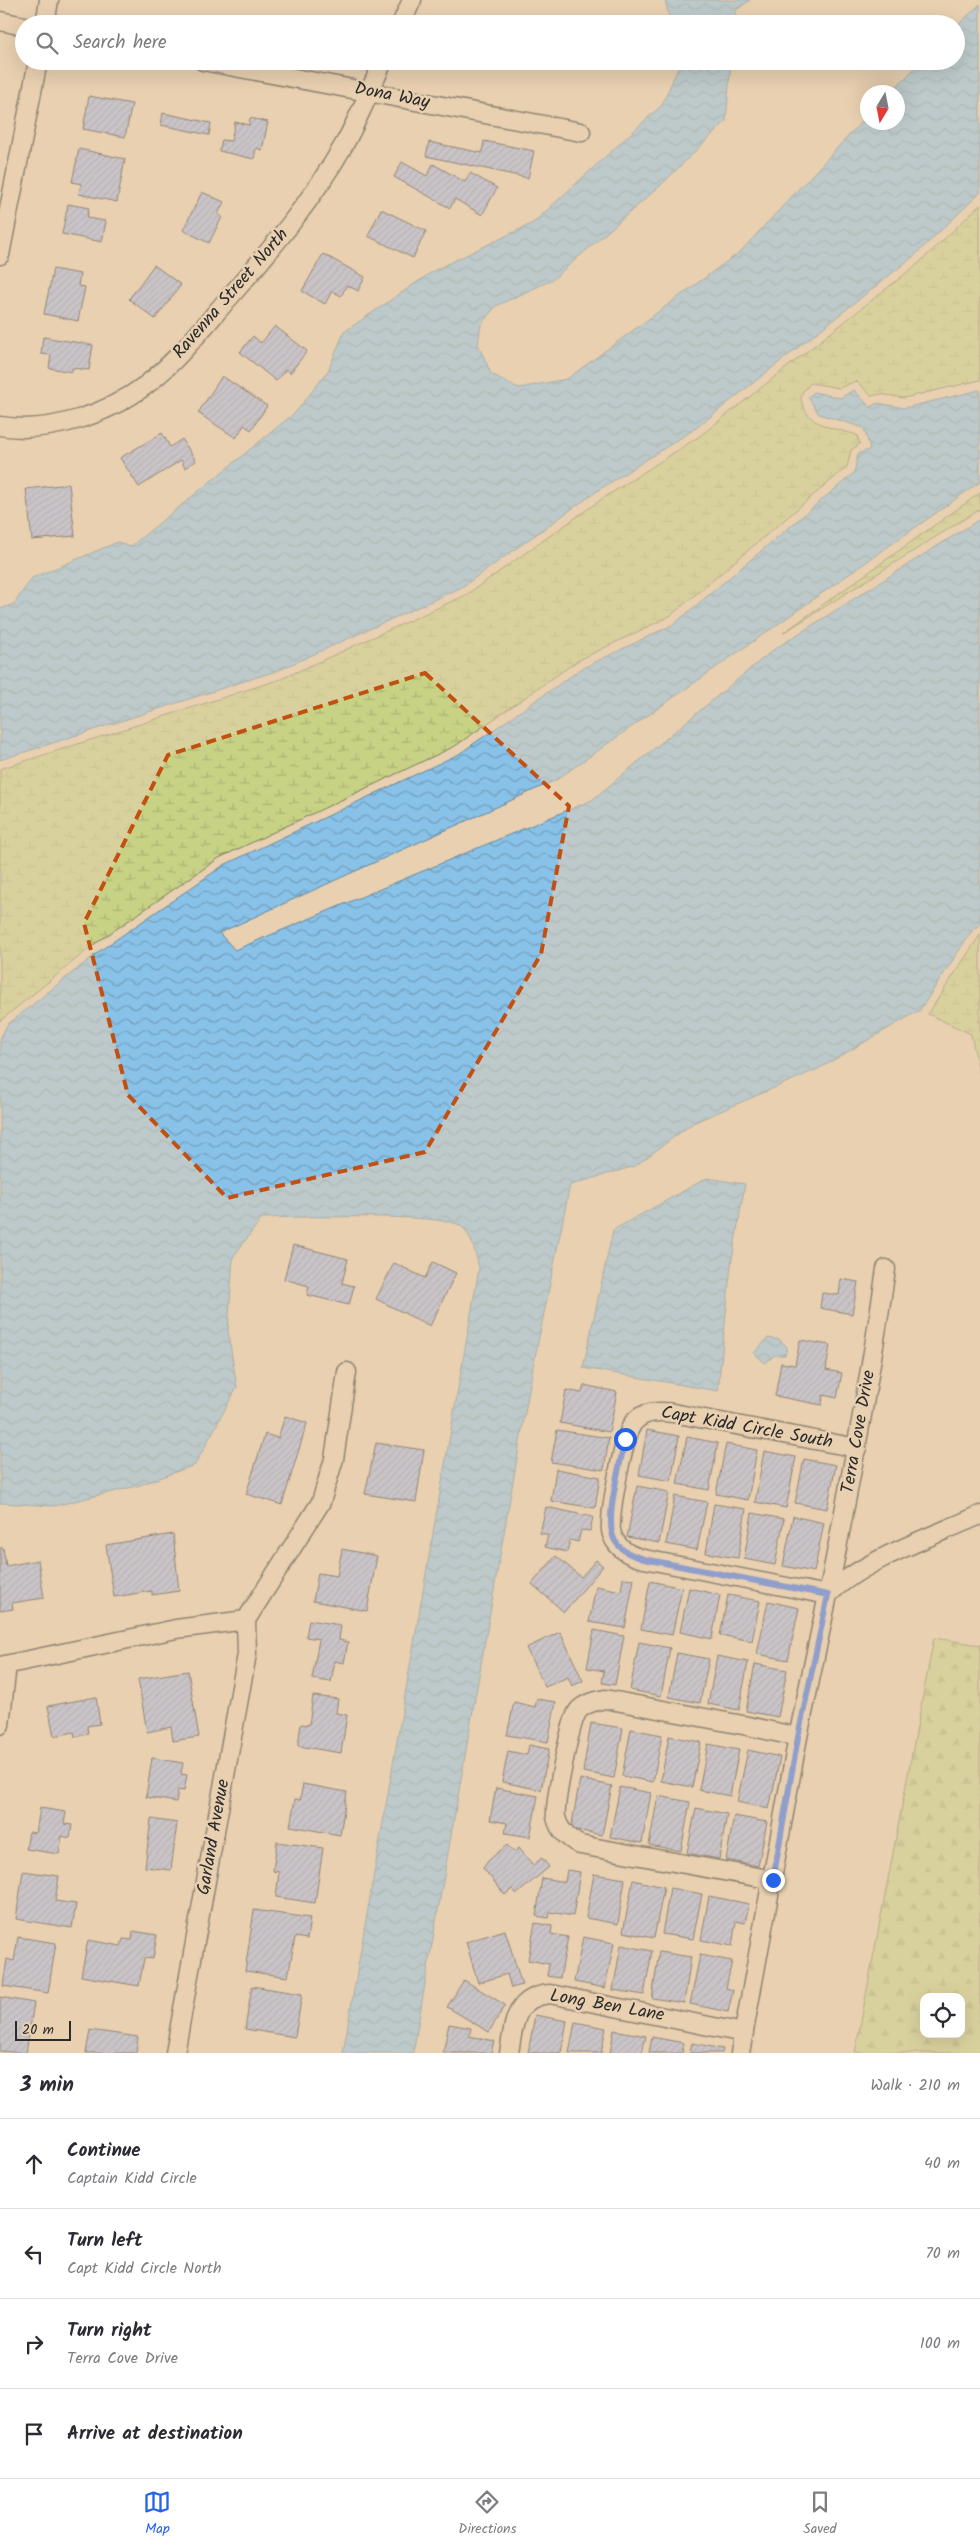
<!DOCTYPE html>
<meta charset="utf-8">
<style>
body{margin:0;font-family:Kalam,sans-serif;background:#f7f7f7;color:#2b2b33}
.controls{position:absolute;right:15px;bottom:15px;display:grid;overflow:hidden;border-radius:10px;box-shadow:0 5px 20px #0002}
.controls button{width:45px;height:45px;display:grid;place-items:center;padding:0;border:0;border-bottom:1px solid #e1e1e2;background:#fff;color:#2b2b33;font:25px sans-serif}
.compass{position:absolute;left:860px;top:85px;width:45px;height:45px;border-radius:50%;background:#fff;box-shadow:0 5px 20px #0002;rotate:190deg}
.scale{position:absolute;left:15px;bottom:12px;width:56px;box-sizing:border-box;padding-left:5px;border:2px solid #2b2b2b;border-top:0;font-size:14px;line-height:18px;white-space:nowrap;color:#2b2b2b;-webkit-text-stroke:4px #e8d0b0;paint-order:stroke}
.stop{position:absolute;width:15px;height:15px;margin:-11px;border:4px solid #2563eb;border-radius:50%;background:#fff}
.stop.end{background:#2563eb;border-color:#fff;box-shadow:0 1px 5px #0008}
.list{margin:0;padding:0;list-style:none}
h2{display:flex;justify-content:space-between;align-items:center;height:65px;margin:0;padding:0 20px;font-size:21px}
h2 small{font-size:16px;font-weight:400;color:#7c7c81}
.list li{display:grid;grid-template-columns:32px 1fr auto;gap:15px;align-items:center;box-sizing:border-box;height:90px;padding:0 20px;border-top:1px solid #e1e1e2}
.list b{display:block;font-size:19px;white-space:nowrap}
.list p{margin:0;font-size:16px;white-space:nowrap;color:#7c7c81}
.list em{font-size:16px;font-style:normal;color:#7c7c81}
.icon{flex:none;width:28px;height:28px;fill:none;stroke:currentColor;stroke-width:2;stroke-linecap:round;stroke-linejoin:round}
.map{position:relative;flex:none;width:980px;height:2053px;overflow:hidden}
.search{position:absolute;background:#fff;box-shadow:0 5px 20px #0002;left:15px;right:15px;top:15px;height:55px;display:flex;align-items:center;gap:12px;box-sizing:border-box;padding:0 18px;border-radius:28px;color:#7c7c81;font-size:19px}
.sheet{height:425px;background:#fff}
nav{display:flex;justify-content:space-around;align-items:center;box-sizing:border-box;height:70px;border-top:1px solid #e1e1e2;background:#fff;font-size:14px;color:#7c7c81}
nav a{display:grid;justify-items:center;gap:2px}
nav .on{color:#2563eb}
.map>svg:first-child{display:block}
.forest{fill:url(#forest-firs);stroke:#797e58;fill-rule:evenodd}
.wetland{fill:url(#wetland-marsh);stroke:#797e58}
.water{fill:url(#water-waves);stroke:#63869c}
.building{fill:url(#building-hatch);stroke:#2b2b2b}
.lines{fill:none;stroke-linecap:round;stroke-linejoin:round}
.minor-casing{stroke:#2b2b2b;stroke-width:21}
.minor{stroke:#e8d0b0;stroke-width:18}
.route{stroke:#2563eb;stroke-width:6}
.marked{fill:none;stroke:#c25012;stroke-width:4;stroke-dasharray:10 6;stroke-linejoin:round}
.labels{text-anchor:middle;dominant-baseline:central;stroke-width:5;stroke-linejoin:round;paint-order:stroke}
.street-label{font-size:18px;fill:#2b2b2b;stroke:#e8d0b0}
</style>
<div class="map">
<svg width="980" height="2053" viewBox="0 0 980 2053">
<defs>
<pattern id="forest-firs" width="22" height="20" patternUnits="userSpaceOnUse" patternTransform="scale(1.25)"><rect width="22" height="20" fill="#c7d285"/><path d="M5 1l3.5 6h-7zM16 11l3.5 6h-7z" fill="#abb473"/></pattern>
<pattern id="wetland-marsh" width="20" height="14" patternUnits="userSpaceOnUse" patternTransform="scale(1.25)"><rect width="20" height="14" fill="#c7d285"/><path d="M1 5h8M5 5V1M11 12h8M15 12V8" fill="none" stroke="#abb473"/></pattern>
<pattern id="water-waves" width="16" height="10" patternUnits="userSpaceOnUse" patternTransform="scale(1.25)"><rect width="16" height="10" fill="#89c2e8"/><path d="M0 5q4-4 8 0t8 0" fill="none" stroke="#709ebc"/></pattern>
<pattern id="building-hatch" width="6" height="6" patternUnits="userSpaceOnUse" patternTransform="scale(1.25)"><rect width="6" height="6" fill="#a4b5e4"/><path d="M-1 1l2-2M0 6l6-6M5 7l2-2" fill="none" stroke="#8693b9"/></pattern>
</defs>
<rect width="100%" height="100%" fill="#e8d0b0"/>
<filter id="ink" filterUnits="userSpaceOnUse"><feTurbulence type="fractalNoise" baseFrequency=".02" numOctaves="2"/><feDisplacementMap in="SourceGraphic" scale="10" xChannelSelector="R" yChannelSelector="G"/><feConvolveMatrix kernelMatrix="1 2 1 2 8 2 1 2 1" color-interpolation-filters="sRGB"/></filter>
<g filter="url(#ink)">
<!-- forest -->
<path class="forest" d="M 934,1638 L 980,1645 L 980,2053 L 855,2053 ZM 924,1997 L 961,1997 L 961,2034 L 924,2034 Z"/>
<!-- wetland -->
<path class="wetland" d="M 980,205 L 980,380 L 904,398 L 880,394 L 872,396 L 856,381 L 839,388 L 811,383 C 803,391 798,394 803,406 C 811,427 838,429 857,435 L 860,444 L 851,450 L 847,467 L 670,616 L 577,661 L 455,746 L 219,858 L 96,943 L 0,1021 L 0,769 L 281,679 L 466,595 L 602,499 L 700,436 L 919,263 Z
M 980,493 L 980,509 L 783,633 Z
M 980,935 L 980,1076 L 971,1034 L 928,1014 Z"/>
<!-- water -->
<path class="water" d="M 665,0 L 750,0 L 736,10 L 735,24 L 671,24 Z
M 980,4 L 980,193 L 915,255 L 696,428 L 597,491 L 462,587 L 279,670 L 0,760 L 0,609 L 14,604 L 32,578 L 118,542 L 130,547 L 296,412 L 328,371 L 344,332 L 435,270 L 533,223 L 662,105 L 681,61 L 731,61 L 726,121 L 661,185 L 552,280 L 496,306 L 481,324 L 478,344 L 491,374 L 519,388 L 567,379 L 741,251 L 867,116 L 868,122 L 898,122 L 898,92 L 891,92 L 922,61 L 956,61 L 956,27 Z
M 854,390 L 870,407 L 878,403 L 904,408 L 980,390 L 980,482 L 556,780 L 219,933 L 235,950 L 592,800 L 773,650 L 980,519 L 980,925 L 973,929 L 920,1010 L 818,1069 L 693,1123 L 635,1166 L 570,1185 L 533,1367 L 413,2053 L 343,2053 L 479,1268 C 476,1255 472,1235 461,1226 C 446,1213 292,1217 262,1218 L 233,1257 L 228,1332 L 237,1387 L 195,1465 L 137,1486 L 54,1506 L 0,1503 L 0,1039 L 7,1025 L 101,950 L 224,865 L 459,754 L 581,669 L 674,624 L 854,473 L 858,454 L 870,449 L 864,428 L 819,414 L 808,397 L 814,392 L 840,398 Z
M 707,1178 L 745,1184 L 731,1265 L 718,1391 L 583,1368 L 613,1230 Z
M 768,1338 L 780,1340 L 787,1347 L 785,1355 L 775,1355 L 765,1363 L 754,1353 Z"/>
<!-- building -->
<path class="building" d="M 89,96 L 132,104 L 125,137 L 83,129 Z
M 163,113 L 211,123 L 209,135 L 161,125 Z
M 250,118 L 268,122 L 262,150 L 256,148 L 254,159 L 219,151 L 222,140 L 231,141 L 235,122 L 249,125 Z
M 484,141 L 534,151 L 528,178 L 426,156 L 429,142 L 482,153 Z
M 79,149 L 125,159 L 117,202 L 79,194 L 81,184 L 72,182 Z
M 402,162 L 427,176 L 433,164 L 465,182 L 470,173 L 497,188 L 482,215 L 455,199 L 450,208 L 394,177 Z
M 202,192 L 224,202 L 218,214 L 222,217 L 209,243 L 183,230 Z
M 68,204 L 89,208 L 87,218 L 106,221 L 102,242 L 62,234 Z
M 381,209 L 426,231 L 413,258 L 368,236 Z
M 323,254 L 365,277 L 358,291 L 347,285 L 341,296 L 332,291 L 325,304 L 302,291 Z
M 154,265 L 181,285 L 155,319 L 129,299 Z
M 53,269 L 80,274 L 78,286 L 85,287 L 78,321 L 44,314 Z
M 275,326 L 307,351 L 290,373 L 286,369 L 276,381 L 240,352 L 253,336 L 261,343 Z
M 43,337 L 93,345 L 89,370 L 72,368 L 72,372 L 49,368 L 51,355 L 41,354 Z
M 222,376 L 267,406 L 251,430 L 244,425 L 236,438 L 198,413 Z
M 162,433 L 170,447 L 182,439 L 196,461 L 185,468 L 181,460 L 139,487 L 120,458 Z
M 69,484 L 75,536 L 32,540 L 26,489 Z
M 293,1245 L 348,1259 L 342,1283 L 354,1286 L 349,1305 L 307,1295 L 309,1286 L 284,1279 Z
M 433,1262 L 456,1273 L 430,1326 L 376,1299 L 394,1263 L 425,1278 Z
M 841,1279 L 858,1282 L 852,1314 L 820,1308 L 822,1293 L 839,1295 Z
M 800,1340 L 830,1345 L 826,1370 L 842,1373 L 837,1398 L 823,1395 L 822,1405 L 775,1396 L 781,1363 L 795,1365 Z
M 584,1385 L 617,1392 L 609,1432 L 560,1423 L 566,1390 L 582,1393 Z
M 285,1416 L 307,1423 L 282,1505 L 246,1494 L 265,1434 L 278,1438 Z
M 557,1430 L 609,1438 L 604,1470 L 551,1462 Z
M 647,1430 L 679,1436 L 671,1481 L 639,1475 Z
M 687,1437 L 718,1443 L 709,1490 L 677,1484 Z
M 376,1443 L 424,1450 L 416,1502 L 365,1494 Z
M 726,1444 L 757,1450 L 748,1500 L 716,1494 Z
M 764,1451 L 796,1457 L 786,1508 L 755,1502 Z
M 804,1459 L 836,1465 L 827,1509 L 795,1503 Z
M 556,1469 L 600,1477 L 595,1508 L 551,1501 Z
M 637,1486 L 669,1492 L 659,1543 L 627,1537 Z
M 675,1496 L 707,1502 L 697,1550 L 666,1544 Z
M 714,1504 L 746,1509 L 738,1558 L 706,1553 Z
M 546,1507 L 593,1517 L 590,1531 L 581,1530 L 578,1542 L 570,1540 L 567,1552 L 545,1547 L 548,1535 L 540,1533 Z
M 752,1513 L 784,1519 L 775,1565 L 744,1559 Z
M 793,1516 L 824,1523 L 814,1572 L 783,1566 Z
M 173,1534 L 179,1591 L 152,1595 L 152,1591 L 114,1597 L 106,1545 Z
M 0,1548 L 3,1548 L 6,1566 L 38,1560 L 44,1598 L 12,1603 L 13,1609 L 0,1611 Z
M 342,1549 L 377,1556 L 367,1611 L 313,1601 L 318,1573 L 337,1576 Z
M 556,1556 L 581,1577 L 596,1560 L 603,1566 L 564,1612 L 532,1584 Z
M 623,1578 L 634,1579 L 625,1628 L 589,1622 L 596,1586 L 621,1591 Z
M 650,1581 L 682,1588 L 672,1635 L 641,1629 Z
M 689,1588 L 720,1595 L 712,1639 L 680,1632 Z
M 728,1595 L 760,1601 L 752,1641 L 720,1635 Z
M 768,1601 L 799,1608 L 788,1660 L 757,1654 Z
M 309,1620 L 341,1625 L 339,1640 L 348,1642 L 344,1663 L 335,1661 L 331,1682 L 312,1679 L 319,1639 L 306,1637 Z
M 594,1630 L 624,1636 L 615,1685 L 602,1683 L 604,1671 L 587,1668 Z
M 560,1632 L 583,1681 L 572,1686 L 568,1677 L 545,1687 L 526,1648 Z
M 639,1642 L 670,1648 L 661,1696 L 630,1690 Z
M 677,1653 L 709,1659 L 700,1703 L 669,1697 Z
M 717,1656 L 748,1662 L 739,1710 L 708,1704 Z
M 755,1664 L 787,1670 L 778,1717 L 746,1711 Z
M 188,1671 L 199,1737 L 173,1741 L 171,1727 L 147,1732 L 138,1679 Z
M 313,1696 L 338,1699 L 336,1713 L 347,1715 L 341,1753 L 298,1746 L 301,1724 L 309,1725 Z
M 96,1697 L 100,1724 L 87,1726 L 88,1734 L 75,1737 L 74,1732 L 54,1736 L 48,1706 Z
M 537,1699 L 556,1702 L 548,1742 L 507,1735 L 514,1702 L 535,1707 Z
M 591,1723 L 623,1728 L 614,1778 L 583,1772 Z
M 631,1729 L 662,1735 L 653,1782 L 622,1776 Z
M 669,1736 L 701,1742 L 692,1787 L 661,1781 Z
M 708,1744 L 739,1750 L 730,1796 L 699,1790 Z
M 529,1745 L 549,1749 L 541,1790 L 502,1782 L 508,1751 L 527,1755 Z
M 748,1750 L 780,1757 L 769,1809 L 737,1802 Z
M 152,1758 L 183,1763 L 181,1774 L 187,1775 L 184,1791 L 178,1790 L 176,1802 L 146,1797 Z
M 580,1779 L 612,1786 L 602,1835 L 571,1829 Z
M 303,1784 L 347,1792 L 340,1835 L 290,1826 L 295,1799 L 300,1800 Z
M 620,1787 L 651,1793 L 642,1843 L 610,1837 Z
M 496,1788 L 538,1796 L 530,1837 L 505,1833 L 507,1823 L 490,1820 Z
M 658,1796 L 690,1802 L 681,1851 L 649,1845 Z
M 40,1808 L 66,1812 L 64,1824 L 72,1825 L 70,1838 L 62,1836 L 59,1854 L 26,1849 L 29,1832 L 36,1833 Z
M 696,1808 L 727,1814 L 719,1859 L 687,1853 Z
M 734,1816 L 767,1822 L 758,1866 L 726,1860 Z
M 151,1819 L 177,1823 L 171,1870 L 145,1867 Z
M 277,1842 L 323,1848 L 315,1903 L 276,1897 L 279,1872 L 273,1871 Z
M 507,1845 L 514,1852 L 519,1848 L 533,1865 L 542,1858 L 549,1867 L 517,1894 L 512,1889 L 505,1895 L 483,1868 L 489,1860 Z
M 567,1870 L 580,1872 L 573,1916 L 550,1912 L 549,1918 L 536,1916 L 542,1878 L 565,1882 Z
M 23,1871 L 59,1876 L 55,1901 L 76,1904 L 72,1928 L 16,1919 Z
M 594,1874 L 625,1879 L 618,1924 L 586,1918 Z
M 633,1880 L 664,1887 L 654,1938 L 623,1932 Z
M 670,1888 L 702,1894 L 693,1939 L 662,1934 Z
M 709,1896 L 749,1904 L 745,1923 L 736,1921 L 732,1946 L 701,1940 Z
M 254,1910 L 310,1918 L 307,1939 L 295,1937 L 288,1977 L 245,1971 Z
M 535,1923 L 552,1926 L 551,1934 L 568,1937 L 560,1978 L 547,1976 L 549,1964 L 528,1960 Z
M 505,1930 L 522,1985 L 511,1988 L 507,1974 L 478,1983 L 466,1942 Z
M 133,1931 L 157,1935 L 153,1959 L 144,1958 L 139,1986 L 81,1976 L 88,1940 L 121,1946 L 123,1939 L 132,1940 Z
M 18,1937 L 56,1943 L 48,1993 L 3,1986 L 7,1959 L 14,1961 Z
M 583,1937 L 614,1943 L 605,1988 L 574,1982 Z
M 621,1945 L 652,1951 L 644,1995 L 613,1990 Z
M 659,1952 L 691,1957 L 684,2003 L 652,1998 Z
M 700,1955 L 732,1961 L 726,1988 L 733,1990 L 728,2012 L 690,2004 Z
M 464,1980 L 505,2005 L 489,2032 L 447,2007 Z
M 252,1986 L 302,1994 L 295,2037 L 245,2029 Z
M 0,1997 L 34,2003 L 26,2053 L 0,2051 Z
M 535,2015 L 567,2021 L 561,2053 L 528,2053 Z
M 575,2022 L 606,2028 L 601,2053 L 569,2053 Z
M 449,2024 L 471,2028 L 469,2036 L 494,2041 L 491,2053 L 443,2053 Z
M 90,2030 L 138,2037 L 136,2053 L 86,2053 Z
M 614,2030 L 646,2036 L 642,2053 L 610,2053 Z
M 652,2037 L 684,2043 L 682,2053 L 649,2053 Z
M 692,2043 L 723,2049 L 722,2053 L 690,2053 Z"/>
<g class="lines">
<defs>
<path id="minor" d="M 0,21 L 24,26
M 45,24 L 49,0
M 401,24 L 412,0
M 203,61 L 581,132
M 0,255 L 38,61
M 0,426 C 49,434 106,415 146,385 C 176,362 202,329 227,300 C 270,251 312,201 345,143 C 359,117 371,89 383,61
M 857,1448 L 673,1413 C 658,1411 644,1411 634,1422 C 624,1432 611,1507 611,1523 C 610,1529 612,1536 615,1541 C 622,1552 632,1556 644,1559 L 828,1595 C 849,1486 870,1379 886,1269
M 0,1666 L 176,1629 L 246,1620
M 0,1725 L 7,1665
M 773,1880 L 580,1845 C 568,1838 559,1831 556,1817 C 554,1804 570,1722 578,1711 C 583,1704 596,1701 605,1699 L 748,1726 L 798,1737
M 175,2053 L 247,1654 L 246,1620 L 321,1502 L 334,1459 L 347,1372
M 509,2053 C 514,2024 514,1997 550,1994 L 744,2033
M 740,2053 L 798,1737 L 828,1595 C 860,1561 936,1535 980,1515"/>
</defs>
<!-- minor casing -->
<use href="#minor" class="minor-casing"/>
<!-- minor -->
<use href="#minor" class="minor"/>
</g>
</g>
<g class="lines" filter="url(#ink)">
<!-- route -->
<path class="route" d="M 625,1439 C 621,1463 603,1521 615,1541 C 622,1552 632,1555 644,1559 L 828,1595 L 798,1737 L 773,1880"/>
</g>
<!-- marked area -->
<path d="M0 0H980V2053H0ZM 425,673 L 569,806 L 541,954 L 425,1152 L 227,1198 L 128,1095 L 84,923 L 168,755 Z" fill="#e8d0b0" fill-opacity=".55" fill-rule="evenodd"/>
<path class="marked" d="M 425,673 L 569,806 L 541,954 L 425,1152 L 227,1198 L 128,1095 L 84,923 L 168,755 Z"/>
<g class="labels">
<!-- street labels -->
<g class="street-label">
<text transform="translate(392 96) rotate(11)">Dona Way</text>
<text transform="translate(231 294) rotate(-49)">Ravenna Street North</text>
<text transform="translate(747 1428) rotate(10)">Capt Kidd Circle South</text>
<text transform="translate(859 1432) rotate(-80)">Terra Cove Drive</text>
<text transform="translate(214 1837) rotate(-80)">Garland Avenue</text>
<text transform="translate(607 2006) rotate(10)">Long Ben Lane</text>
</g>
</g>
</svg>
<div class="controls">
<button><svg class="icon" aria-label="locate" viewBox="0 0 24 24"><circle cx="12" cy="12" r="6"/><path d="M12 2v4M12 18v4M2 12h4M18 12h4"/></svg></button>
</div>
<svg class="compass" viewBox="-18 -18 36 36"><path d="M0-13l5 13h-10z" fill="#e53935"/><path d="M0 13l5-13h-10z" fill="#7c7c81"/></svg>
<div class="scale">20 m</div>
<div class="stop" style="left:625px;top:1439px"></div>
<div class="stop end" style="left:773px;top:1880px"></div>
<div class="search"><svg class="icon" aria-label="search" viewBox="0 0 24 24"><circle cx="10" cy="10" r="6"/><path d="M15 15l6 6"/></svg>Search here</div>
</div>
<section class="sheet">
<h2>3 min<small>Walk · 210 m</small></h2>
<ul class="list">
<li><svg class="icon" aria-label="ahead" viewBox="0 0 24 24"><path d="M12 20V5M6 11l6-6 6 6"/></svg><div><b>Continue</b><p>Captain Kidd Circle</p></div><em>40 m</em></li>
<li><svg class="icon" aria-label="left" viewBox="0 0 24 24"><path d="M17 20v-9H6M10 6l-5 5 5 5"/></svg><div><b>Turn left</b><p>Capt Kidd Circle North</p></div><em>70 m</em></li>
<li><svg class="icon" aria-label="right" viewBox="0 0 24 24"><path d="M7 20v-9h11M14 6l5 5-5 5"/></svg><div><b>Turn right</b><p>Terra Cove Drive</p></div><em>100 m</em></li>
<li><svg class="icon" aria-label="arrive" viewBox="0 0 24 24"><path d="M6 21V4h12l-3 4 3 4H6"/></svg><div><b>Arrive at destination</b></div></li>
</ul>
</section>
<nav>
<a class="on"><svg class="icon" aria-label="map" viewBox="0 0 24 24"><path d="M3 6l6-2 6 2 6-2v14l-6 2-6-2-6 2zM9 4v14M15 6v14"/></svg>Map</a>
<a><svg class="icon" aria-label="directions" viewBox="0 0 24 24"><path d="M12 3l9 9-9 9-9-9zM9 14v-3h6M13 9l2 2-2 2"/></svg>Directions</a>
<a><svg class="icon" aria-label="saved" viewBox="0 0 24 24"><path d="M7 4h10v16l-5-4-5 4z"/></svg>Saved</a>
</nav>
